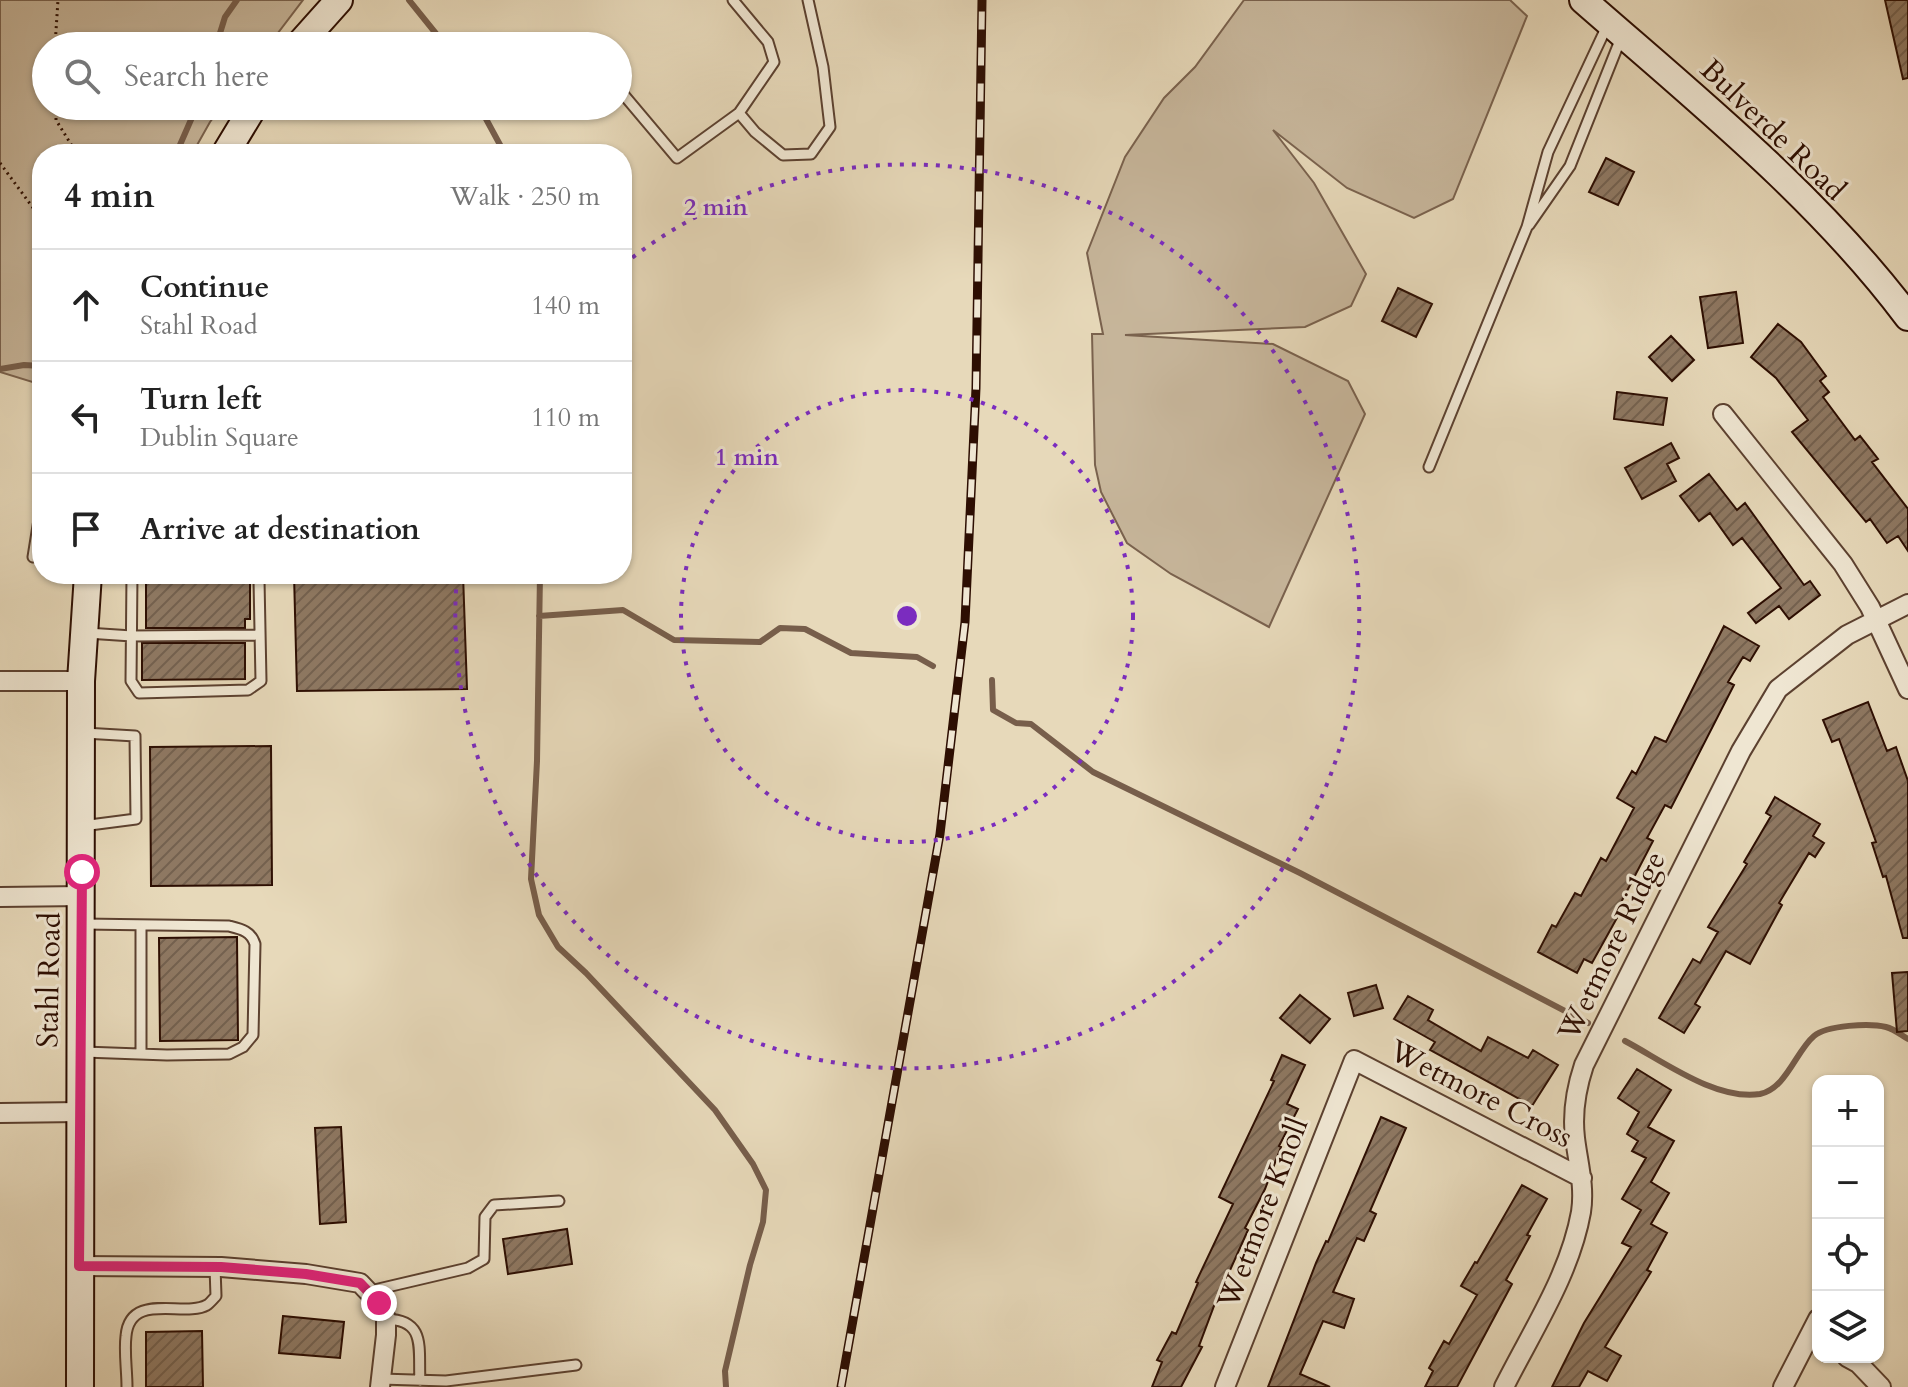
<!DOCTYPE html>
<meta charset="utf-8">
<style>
body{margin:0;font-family:Cardo,serif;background:#f6f6f6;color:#222}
.controls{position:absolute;right:24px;bottom:24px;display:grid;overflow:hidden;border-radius:16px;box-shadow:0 2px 6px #0004}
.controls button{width:72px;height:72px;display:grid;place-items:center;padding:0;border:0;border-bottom:2px solid #e0e0e0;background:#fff;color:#222;font:40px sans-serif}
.stop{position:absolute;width:24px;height:24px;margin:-18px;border:6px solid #db2777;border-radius:50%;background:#fff}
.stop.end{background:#db2777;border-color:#fff;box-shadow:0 2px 8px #0008}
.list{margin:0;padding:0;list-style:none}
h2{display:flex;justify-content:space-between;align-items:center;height:104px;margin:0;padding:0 32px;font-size:34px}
h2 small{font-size:26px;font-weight:400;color:#767676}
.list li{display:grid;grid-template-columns:52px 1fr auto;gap:24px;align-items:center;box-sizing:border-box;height:112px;padding:0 32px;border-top:2px solid #e0e0e0}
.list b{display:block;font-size:30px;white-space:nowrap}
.list p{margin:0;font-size:26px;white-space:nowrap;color:#767676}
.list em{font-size:26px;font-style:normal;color:#767676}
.icon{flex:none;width:44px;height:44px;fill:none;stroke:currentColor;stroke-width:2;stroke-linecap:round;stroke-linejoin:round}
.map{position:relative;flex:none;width:1908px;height:1387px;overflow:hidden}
.search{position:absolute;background:#fff;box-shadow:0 2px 6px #0004;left:32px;top:32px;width:600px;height:88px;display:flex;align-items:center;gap:20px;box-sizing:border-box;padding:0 28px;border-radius:44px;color:#767676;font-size:30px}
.panel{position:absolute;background:#fff;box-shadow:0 2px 6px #0004;left:32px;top:144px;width:600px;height:440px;border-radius:32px}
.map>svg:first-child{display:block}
.green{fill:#c7b69b;stroke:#7a624e;stroke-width:2}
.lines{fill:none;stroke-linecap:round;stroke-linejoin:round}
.stream{stroke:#775e4b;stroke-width:6}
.building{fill:url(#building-hatch);stroke:#2d0e02;stroke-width:2}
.lane-casing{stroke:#5c4130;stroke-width:13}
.street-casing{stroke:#5c4130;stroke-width:22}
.secondary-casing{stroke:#2d0e02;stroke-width:30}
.path{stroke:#2d0e02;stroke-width:3;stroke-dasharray:2 4;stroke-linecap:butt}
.lane{stroke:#efe6d2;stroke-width:9}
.street{stroke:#efe6d2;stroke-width:18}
.secondary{stroke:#efe6d2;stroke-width:26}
.rail-casing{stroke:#2d0e02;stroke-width:9}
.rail{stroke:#efe6d2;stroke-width:6;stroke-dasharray:18;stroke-linecap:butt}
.route{stroke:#db2777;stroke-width:10}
.ring{fill:none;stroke:#7b2cbf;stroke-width:4;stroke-dasharray:4 8}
.labels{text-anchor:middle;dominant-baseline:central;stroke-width:6;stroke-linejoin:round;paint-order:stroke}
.street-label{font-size:30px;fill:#2d0e02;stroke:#efe6d2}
.centre{fill:#7b2cbf;stroke:#efe6d2;stroke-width:4}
.ring-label{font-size:24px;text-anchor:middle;font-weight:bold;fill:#7b2cbf;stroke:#efe6d2;stroke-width:6;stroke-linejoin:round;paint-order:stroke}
</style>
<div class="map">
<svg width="1908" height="1387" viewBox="0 0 1908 1387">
<defs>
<pattern id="building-hatch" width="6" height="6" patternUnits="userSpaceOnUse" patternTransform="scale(2)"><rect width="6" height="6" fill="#8e7862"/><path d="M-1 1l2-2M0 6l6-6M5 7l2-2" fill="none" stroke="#74614f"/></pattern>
</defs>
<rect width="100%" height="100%" fill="#e7d9ba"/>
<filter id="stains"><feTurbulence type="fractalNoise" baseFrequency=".0025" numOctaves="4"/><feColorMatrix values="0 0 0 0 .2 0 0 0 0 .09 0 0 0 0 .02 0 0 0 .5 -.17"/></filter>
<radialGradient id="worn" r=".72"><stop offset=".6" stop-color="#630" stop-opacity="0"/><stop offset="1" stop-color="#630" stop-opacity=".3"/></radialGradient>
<!-- green -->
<path class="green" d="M 0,0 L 303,0 L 268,46 L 46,46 L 46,106 L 222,106 L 210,122 L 192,154 L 42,154 L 42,385 L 0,372 Z
M 1244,0 L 1510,0 L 1527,16 L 1453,199 L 1414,218 L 1347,188 L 1273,130 L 1314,183 L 1366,274 L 1351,306 L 1305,327 L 1125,335 L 1273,344 L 1348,381 L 1365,414 L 1269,627 L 1171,574 L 1127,543 L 1101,492 L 1095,465 L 1092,334 L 1103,334 L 1087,253 L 1125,157 L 1164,98 L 1195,67 Z"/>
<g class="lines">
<!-- stream -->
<path class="stream" d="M 409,0 L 446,46
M 216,46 L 225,17 L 237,0
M 479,106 L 505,154
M 176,154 L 197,106
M 0,369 L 24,365 L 42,366
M 540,574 L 537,761 L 531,879 L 539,915 L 558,947 L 586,973 L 715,1110 L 753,1164 L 766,1190 L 763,1222 L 750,1265 L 725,1371 L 726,1387
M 539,616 L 623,610 L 674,640 L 760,642 L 780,628 L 805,629 L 851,653 L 917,657 L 933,666
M 992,680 L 993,710 L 1016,723 L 1031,724 L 1093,772 L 1300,873 L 1588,1023
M 1625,1041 C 1663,1061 1716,1101 1760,1094 C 1786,1089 1796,1051 1814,1036 C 1827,1025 1870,1023 1886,1027 C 1894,1029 1901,1035 1908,1039"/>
</g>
<!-- building -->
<path class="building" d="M 1885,0 L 1908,0 L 1908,78 L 1903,79 Z
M 1606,158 L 1634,172 L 1618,205 L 1589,192 Z
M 1398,288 L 1432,304 L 1416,337 L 1382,321 Z
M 1736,292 L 1743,343 L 1708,348 L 1700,297 Z
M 1778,324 L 1801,342 L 1826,376 L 1820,381 L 1829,392 L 1823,397 L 1855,440 L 1860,436 L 1878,459 L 1872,462 L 1908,509 L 1908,551 L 1898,536 L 1887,543 L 1870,519 L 1866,522 L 1792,432 L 1808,420 L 1776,378 L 1751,357 Z
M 1671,336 L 1694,360 L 1672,381 L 1649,357 Z
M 1617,392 L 1667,398 L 1663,425 L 1614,419 Z
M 1671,443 L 1679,458 L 1667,464 L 1676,481 L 1642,499 L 1625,468 Z
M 1709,474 L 1737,510 L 1745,503 L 1804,585 L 1810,581 L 1820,595 L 1789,619 L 1779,606 L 1756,623 L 1748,613 L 1781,588 L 1742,538 L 1733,545 L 1710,513 L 1699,521 L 1680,496 Z
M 294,574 L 463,574 L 467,689 L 297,691 Z
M 146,583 L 250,583 L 250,619 L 245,619 L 245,628 L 146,628 Z
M 1724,626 L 1759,646 L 1750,661 L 1743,657 L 1728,682 L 1734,685 L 1671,808 L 1665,805 L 1647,838 L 1653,841 L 1615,914 L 1618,916 L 1592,963 L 1584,959 L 1577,973 L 1538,952 L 1552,925 L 1556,927 L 1575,893 L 1581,896 L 1601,858 L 1606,861 L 1634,808 L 1617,798 L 1632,771 L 1636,774 L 1655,737 L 1666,742 Z
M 142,643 L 245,643 L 245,679 L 142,680 Z
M 1868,702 L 1887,751 L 1896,747 L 1908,781 L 1908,938 L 1903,938 L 1886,876 L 1883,877 L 1872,843 L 1876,842 L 1839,739 L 1832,742 L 1823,720 Z
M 271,746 L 272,885 L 151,886 L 150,747 Z
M 1775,797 L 1820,824 L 1813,836 L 1824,843 L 1815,857 L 1809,853 L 1779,903 L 1782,905 L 1750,964 L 1726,951 L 1695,1004 L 1700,1007 L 1684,1033 L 1659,1018 L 1693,959 L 1700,963 L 1718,932 L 1708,927 L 1747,864 L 1744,862 L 1771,816 L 1766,813 Z
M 237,937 L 238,1040 L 160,1041 L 159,938 Z
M 1908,972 L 1908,1031 L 1897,1032 L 1892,973 Z
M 1376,985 L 1383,1008 L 1354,1016 L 1348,993 Z
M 1300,995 L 1330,1019 L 1310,1043 L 1280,1018 Z
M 1408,996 L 1433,1010 L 1428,1020 L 1481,1051 L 1488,1037 L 1528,1058 L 1533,1050 L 1558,1065 L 1532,1106 L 1430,1050 L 1435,1042 L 1394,1019 Z
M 1282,1055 L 1305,1065 L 1287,1104 L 1298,1109 L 1279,1146 L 1281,1147 L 1265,1189 L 1245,1228 L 1248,1230 L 1214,1306 L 1199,1346 L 1202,1347 L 1181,1387 L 1152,1387 L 1162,1362 L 1157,1360 L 1172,1332 L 1176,1334 L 1198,1283 L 1196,1282 L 1233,1204 L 1219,1197 L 1274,1081 L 1271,1080 Z
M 1637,1069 L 1671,1090 L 1648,1127 L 1674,1141 L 1651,1182 L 1669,1193 L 1651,1224 L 1667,1233 L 1647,1270 L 1651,1272 L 1605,1347 L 1621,1356 L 1607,1381 L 1588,1371 L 1579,1387 L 1552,1387 L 1584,1323 L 1631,1247 L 1622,1243 L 1641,1210 L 1622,1199 L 1646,1158 L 1632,1151 L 1638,1141 L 1627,1134 L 1639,1112 L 1618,1098 Z
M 1381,1117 L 1406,1128 L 1370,1211 L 1376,1214 L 1364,1241 L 1357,1238 L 1333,1292 L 1354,1299 L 1344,1328 L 1323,1321 L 1300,1374 L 1330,1387 L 1268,1387 L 1316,1263 L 1326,1241 L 1328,1242 Z
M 341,1127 L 346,1222 L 320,1224 L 315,1128 Z
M 1522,1185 L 1547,1199 L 1527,1235 L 1530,1236 L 1506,1280 L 1512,1284 L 1457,1387 L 1425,1387 L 1433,1371 L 1429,1368 L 1444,1341 L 1449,1344 L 1477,1295 L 1461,1286 L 1475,1262 L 1477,1263 Z
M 567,1229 L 572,1264 L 508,1274 L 503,1239 Z
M 283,1316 L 344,1322 L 340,1358 L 279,1353 Z
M 202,1331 L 203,1387 L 146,1387 L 146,1332 Z"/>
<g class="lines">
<defs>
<path id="lane" d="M 733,0 L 768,42 L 774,62 L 739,113 L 755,132 L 783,155 L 811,154 L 830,127 L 823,67 L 808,0
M 578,41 L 582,46
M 618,88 L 677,158 L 739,113
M 1529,225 L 1570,166 L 1621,38
M 1429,467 L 1527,227 L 1548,152 L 1607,26
M 33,557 L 42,501
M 132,574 L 131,681 L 139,693 L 248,690 L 261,681 L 259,580 L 253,574
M 87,633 L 132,636 L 260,635
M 82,826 L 136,819 L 135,736 L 84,733
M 83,924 L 229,926 C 241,929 251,931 255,944 L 253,1035 L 243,1047 L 229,1054 L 167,1055 L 84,1052
M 141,925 L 141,1053
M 370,1291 L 468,1268 L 484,1259 L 485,1217 L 494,1205 L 559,1201
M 386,1319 C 427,1320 418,1349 420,1381
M 381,1379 L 446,1381 L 576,1365
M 127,1387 C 127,1370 124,1352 126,1336 C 130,1291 184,1318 207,1305 C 209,1304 215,1297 216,1296 L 215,1267"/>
<path id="street" d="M 1723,414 L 1843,564 L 1870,607 L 1908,689
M 0,681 L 81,681
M 0,897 L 82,896
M 0,1113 L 80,1112
M 79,1266 L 221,1267 L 306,1274 L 360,1283 L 379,1303 L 386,1319 L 386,1335 L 380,1387
M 1847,1357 L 1858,1363 L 1881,1387
M 1225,1387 L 1354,1060 L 1582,1178
M 1504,1387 C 1532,1331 1570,1274 1581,1212 C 1585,1186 1578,1163 1575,1138 C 1572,1113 1576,1089 1584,1065 L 1741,751 L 1778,689 L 1847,635 L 1908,604
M 1783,1387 L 1818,1319"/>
<path id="secondary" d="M 1583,0 C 1695,98 1819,198 1908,317
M 298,46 L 339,0
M 225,154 L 254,106
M 80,1387 L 81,681 L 88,574"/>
</defs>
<!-- lane casing -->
<use href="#lane" class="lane-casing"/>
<!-- street casing -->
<use href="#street" class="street-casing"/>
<!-- secondary casing -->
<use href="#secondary" class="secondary-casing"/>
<!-- path -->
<path class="path" d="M 55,46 L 58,0
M 56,106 L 56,120 L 77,154
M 0,163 L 42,220"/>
<!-- lane -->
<use href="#lane" class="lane"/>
<!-- street -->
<use href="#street" class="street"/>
<!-- secondary -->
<use href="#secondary" class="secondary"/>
<defs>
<path id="rail" d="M 841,1387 L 940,834 L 965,622 L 976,388 L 982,0"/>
</defs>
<!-- rail casing -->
<use href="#rail" class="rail-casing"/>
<!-- rail -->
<use href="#rail" class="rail"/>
</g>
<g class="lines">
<!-- route -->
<path class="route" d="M 82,872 L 79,1266 L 221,1267 L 306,1274 L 360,1283 L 379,1303"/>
</g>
<!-- distance rings -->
<g class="ring">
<circle cx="907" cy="616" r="226"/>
<path d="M623 265A452 452 0 1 1 457 577"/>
</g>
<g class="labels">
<!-- street labels -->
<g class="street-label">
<text transform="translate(1773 130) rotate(44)">Bulverde Road</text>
<text transform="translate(1612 946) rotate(-64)">Wetmore Ridge</text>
<text transform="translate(49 980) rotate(-89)">Stahl Road</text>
<text transform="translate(1481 1094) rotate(27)">Wetmore Cross</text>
<text transform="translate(1263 1213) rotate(-69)">Wetmore Knoll</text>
</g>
</g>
<circle cx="907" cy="616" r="12" class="centre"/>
<g class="ring-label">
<text x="716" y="215">2 min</text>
<text x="747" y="465">1 min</text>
</g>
<rect width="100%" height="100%" filter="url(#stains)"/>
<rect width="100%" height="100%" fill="url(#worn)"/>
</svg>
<div class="controls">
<button>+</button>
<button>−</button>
<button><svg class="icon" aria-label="locate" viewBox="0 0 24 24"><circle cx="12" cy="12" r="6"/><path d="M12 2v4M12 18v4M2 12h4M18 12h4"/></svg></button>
<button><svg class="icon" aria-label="layers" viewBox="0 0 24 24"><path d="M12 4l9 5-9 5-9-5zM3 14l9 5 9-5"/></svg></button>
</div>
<div class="stop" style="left:82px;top:872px"></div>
<div class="stop end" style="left:379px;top:1303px"></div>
<div class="search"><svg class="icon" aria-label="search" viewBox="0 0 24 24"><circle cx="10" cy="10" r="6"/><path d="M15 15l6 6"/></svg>Search here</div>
<section class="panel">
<h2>4 min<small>Walk · 250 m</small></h2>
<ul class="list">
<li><svg class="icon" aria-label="ahead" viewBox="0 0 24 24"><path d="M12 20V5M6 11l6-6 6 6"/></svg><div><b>Continue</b><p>Stahl Road</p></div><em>140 m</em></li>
<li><svg class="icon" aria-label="left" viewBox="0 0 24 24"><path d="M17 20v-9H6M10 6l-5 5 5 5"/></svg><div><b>Turn left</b><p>Dublin Square</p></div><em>110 m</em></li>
<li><svg class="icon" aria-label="arrive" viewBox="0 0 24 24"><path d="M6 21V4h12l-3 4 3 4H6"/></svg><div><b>Arrive at destination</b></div></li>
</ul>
</section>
</div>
